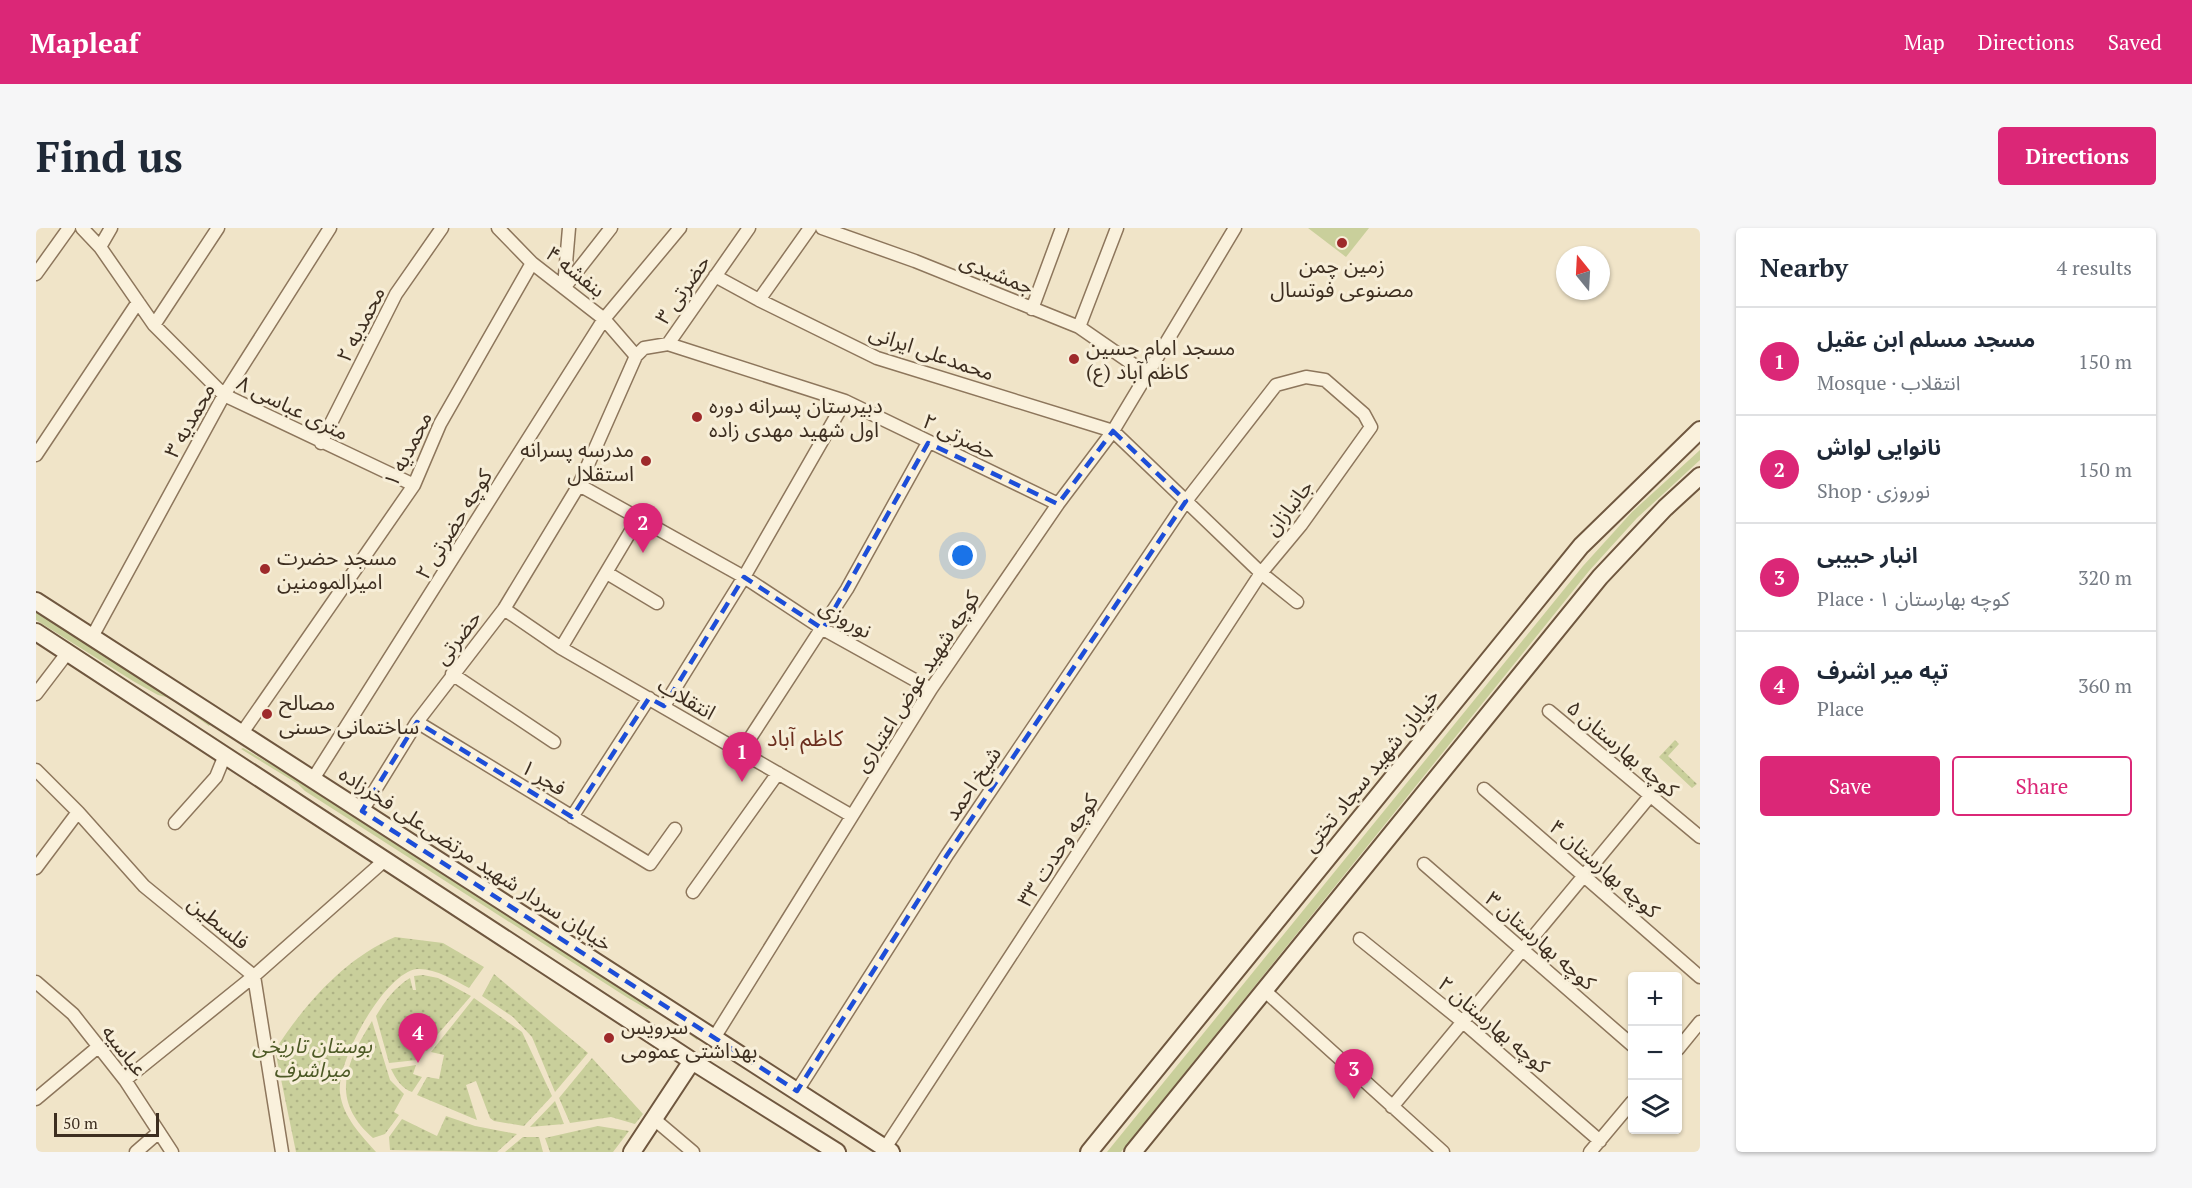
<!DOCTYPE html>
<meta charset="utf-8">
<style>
body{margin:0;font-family:"PT Serif","Noto Sans Arabic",serif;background:#f6f6f7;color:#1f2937}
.controls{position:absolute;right:18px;bottom:18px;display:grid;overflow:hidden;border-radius:6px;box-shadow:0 2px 4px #0004}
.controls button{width:54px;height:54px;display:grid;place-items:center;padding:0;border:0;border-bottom:2px solid #e0e1e3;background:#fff;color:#1f2937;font:30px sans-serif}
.compass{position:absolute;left:1520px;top:18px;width:54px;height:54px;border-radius:50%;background:#fff;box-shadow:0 2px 4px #0004;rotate:342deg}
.scale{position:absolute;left:18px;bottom:15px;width:105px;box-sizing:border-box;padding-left:6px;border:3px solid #3d2e20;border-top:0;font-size:16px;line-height:21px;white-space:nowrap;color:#3d2e20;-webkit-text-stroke:4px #f7eed8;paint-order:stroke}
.you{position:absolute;left:927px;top:328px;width:21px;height:21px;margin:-15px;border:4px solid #fff;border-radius:50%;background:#1a73e8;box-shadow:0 0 0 9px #1a73e833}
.badge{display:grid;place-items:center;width:39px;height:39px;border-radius:50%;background:#db2777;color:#fff;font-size:20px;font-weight:700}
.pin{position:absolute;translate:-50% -50px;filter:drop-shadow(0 2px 3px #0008)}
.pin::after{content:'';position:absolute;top:32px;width:21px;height:18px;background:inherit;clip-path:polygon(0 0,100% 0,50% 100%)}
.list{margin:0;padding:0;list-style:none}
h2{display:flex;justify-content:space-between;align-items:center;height:78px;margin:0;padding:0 24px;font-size:26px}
h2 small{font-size:20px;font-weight:400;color:#747a83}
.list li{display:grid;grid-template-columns:39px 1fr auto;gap:18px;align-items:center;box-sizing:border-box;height:108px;padding:0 24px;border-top:2px solid #e0e1e3}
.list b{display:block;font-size:22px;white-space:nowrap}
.list p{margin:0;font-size:20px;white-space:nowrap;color:#747a83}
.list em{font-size:20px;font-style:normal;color:#747a83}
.actions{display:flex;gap:12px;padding:18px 24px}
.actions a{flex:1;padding:14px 0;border:2px solid #db2777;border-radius:6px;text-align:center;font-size:21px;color:#db2777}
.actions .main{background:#db2777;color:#fff}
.icon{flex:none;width:33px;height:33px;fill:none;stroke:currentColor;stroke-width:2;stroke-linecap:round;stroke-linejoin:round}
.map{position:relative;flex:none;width:1664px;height:924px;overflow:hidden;border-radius:6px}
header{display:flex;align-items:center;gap:36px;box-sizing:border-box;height:84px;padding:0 30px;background:#db2777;color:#fff}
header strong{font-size:28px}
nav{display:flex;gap:33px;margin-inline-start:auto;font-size:21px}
.intro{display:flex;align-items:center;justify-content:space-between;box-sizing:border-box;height:144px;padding:0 36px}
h1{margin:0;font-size:42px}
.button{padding:15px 27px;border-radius:6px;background:#db2777;color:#fff;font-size:21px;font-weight:700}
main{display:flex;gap:36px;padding:0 36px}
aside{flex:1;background:#fff;border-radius:6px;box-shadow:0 2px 4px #0004}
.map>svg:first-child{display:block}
.grass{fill:#c9cf9b}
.park{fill:url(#park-dots)}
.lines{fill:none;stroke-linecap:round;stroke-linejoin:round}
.street-casing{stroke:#8d765c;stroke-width:15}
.secondary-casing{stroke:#6f573f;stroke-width:20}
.street{stroke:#faf1dc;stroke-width:12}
.secondary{stroke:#faf1dc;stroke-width:16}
.marked{fill:none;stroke:#1d4ed8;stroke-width:4.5;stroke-dasharray:12 8;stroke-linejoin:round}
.poi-dot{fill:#9e2a2b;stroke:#f7eed8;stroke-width:2}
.labels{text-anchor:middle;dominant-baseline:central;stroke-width:6;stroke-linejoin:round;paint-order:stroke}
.poi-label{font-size:21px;fill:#3d2e20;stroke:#f7eed8;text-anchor:start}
.street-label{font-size:21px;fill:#3d2e20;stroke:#f7eed8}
.park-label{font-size:21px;font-style:italic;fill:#4d5a26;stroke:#f7eed8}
.neighbourhood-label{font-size:22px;fill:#6b2e1e;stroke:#f7eed8}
</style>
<header>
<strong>Mapleaf</strong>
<nav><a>Map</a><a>Directions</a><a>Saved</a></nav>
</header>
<div class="intro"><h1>Find us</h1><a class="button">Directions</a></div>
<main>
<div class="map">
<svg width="1664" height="924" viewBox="0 0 1664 924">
<defs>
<pattern id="park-dots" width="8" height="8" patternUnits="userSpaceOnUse" patternTransform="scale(1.5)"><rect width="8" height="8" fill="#c9cf9b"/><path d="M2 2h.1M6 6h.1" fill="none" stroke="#aeb285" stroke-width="1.8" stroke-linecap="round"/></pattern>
</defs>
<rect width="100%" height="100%" fill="#f0e4c8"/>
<!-- grass -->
<path class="grass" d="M 1272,0 L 1333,0 L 1310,29 Z
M 1664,222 L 1664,232 L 1601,290 L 1553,343 L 1085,924 L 1071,924 L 1547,338 L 1596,284 Z
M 0,383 L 175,495 L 173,498 L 134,470 L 122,467 L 97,453 L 0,392 Z
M 207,520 L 310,580 L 644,795 L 663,810 L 661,812 L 622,782 L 611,781 L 592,770 L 269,563 L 262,556 L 205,521 Z"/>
<!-- park -->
<path class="park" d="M 1639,512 L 1643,516 L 1632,528 L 1661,556 L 1656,560 L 1623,529 Z
M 359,709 L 407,715 L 448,739 L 433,760 C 418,752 399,740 381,741 C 348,745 300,834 304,865 C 307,889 325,907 340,924 L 260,924 L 239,822 C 269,776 308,731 359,709 Z
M 458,746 L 552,825 L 519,864 L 496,809 L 477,789 L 446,768 Z
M 387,747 L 402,750 L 435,768 L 402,806 L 391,823 L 383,822 L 381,832 L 353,835 L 340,788 C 349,773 359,759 374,750 L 377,762 L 380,762 L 378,748 Z
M 438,770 L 486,804 L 516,868 L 488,898 L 458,893 L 454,890 L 440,853 L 430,857 L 441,892 L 381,867 L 391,849 L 403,851 L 408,827 L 395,824 Z
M 336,793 L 354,852 L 368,866 L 358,884 L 363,887 L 349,906 L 337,910 C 293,871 310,835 336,793 Z
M 556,830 L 607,886 L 599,896 L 575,889 L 534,895 L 523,870 Z
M 380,837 L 377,846 L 386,849 L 376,864 C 366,861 360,851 355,841 Z
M 519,873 L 528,896 L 494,899 Z
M 410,888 L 439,898 L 481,906 L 461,924 L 354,922 L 353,909 L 366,891 L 401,908 Z
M 562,898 L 593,903 L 577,924 L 514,924 L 509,910 Z
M 487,909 L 503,909 L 507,924 L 469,924 Z"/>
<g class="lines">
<defs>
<path id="street" d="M 46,0 L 64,19 L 118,97 L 188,167 L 378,257
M 462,0 L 496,35 L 568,91 L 600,128 L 608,120 L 632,116 L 809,173 L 1022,276
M 774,0 L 723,72 L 841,130 L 1077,203 L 1225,345 L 1261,374
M 786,0 L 879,33 L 1043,99 L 1111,146
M 64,19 L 75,0
M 0,46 L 33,0
M 679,48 L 723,72
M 528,59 L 533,0
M 528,60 L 575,0
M 996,81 L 1026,0
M 118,97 L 182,0
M 1043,99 L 1081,0
M 632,116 L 713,0
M 285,215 L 360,66 L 406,0
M 0,227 L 102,74
M 543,257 L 708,349 L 787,401 L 895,461
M 571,345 L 621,375
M 468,381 L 525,420 L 816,588
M 56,409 L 188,167 L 294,0
M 525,420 L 602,291
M 416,446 L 518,514
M 0,466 L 32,424
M 628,478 L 708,349 L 809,173
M 1513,483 L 1664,609
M 381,494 L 614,636 L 639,601
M 206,505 L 378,257 L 404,196 L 496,35
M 705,524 L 811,361 L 892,215
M 0,542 L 42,584 L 108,658 L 218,748 L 246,924
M 277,551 L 568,91 L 644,0
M 1448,561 L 1664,749
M 326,583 L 381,494 L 468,381 L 543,257 L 600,128
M 536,589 L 613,470
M 139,595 L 180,549 L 189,527
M 1388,636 L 1596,817
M 0,640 L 42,584
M 657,664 L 742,545
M 1324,711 L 1427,794 L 1564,913
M 0,754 L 37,786 L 89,852 L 136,924
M 1229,763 L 1407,924
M 678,810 L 895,461 L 1022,276 L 1077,203 L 1199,0
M 1642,821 L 1664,794
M 89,852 L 218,748 L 349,632
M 761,863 L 911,627 L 1150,273 L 1240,157 L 1270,149 L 1289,152 L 1328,186 L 1335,199 L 1265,297 L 1225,345 L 849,920
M 0,871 L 62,819
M 1356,879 L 1614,568
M 618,891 L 657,924
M 100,924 L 123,904
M 1554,924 L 1596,874"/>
<path id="secondary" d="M 0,373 L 855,924
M 0,404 L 656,833 L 801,924
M 596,924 L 656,833
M 1053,924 L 1545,318 L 1664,202
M 1097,924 L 1564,349 L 1629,280 L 1664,248"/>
</defs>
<!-- street casing -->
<use href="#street" class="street-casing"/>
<!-- secondary casing -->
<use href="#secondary" class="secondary-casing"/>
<!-- street -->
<use href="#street" class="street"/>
<!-- secondary -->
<use href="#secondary" class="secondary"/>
</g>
<!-- marked area -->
<path class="marked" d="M 1077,203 L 1150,273 L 911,627 L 761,863 L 326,583 L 381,494 L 536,589 L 613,470 L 628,478 L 708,349 L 787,401 L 892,215 L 1022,276 Z"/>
<!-- markers -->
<g class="poi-dot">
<circle cx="1306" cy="15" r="6"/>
<circle cx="1038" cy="131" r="6"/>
<circle cx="661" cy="189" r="6"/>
<circle cx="610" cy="233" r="6"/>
<circle cx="229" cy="341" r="6"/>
<circle cx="231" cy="486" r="6"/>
<circle cx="573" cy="810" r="6"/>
</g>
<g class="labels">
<!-- poi labels -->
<g class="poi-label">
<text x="1306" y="37" text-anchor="middle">زمین چمن<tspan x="1306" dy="24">مصنوعی فوتسال</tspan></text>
<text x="1050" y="119">مسجد امام حسین<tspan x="1050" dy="24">(ع) کاظم آباد</tspan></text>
<text x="673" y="177">دبیرستان پسرانه دوره<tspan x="673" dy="24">اول شهید مهدی زاده</tspan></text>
<text x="598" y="221" text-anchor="end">مدرسه پسرانه<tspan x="598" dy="24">استقلال</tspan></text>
<text x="241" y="329">مسجد حضرت<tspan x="241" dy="24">امیرالمومنین</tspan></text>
<text x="243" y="474">مصالح<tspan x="243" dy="24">ساختمانی حسنی</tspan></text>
<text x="585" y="798">سرویس<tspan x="585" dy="24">بهداشتی عمومی</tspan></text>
</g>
<!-- street labels -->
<g class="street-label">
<text transform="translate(540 43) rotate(38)">بنفشه ۴</text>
<text transform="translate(961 45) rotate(22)">جمشیدی</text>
<text transform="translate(646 61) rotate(-55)">حضرتی ۳</text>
<text transform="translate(324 96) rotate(-63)">محمدیه ۲</text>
<text transform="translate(896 124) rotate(19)">محمدعلی ایرانی</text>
<text transform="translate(257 179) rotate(26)">۸ متری عباسی</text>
<text transform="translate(153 192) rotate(-61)">محمدیه ۳</text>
<text transform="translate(924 208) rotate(26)">حضرتی ۲</text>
<text transform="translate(371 221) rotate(-63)">محمدیه ۱</text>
<text transform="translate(1252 279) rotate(-52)">جانبازان</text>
<text transform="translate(417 296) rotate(-58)">کوچه حضرتی ۲</text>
<text transform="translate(810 390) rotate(30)">نوروزی</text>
<text transform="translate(421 409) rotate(-52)">حضرتی</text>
<text transform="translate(880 453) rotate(-57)">کوچه شهید عوض اعتباری</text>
<text transform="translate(651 470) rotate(30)">انتقلاب</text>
<text transform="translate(1587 520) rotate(40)">کوچه بهارستان ۵</text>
<text transform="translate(1334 542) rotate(-51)">خیابان شهید سجاد تختی</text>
<text transform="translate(508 549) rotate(32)">فجر ۱</text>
<text transform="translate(936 555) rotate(-56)">شیخ احمد</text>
<text transform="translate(1021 622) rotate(-57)">کوچه وحدت ۳۳</text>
<text transform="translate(440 630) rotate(33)">خیابان سردار شهید مرتضی‌علی فخرزاده</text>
<text transform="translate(1569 640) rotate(41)">کوچه بهارستان ۴</text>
<text transform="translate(183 694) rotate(39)">فلسطین</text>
<text transform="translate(1505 712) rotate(41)">کوچه بهارستان ۳</text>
<text transform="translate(1458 796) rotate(40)">کوچه بهارستان ۲</text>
<text transform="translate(89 822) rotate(52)">عباسیه</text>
</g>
<!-- park labels -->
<g class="park-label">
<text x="276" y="817">بوستان تاریخی<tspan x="276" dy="24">میراشرف</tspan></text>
</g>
<!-- neighbourhood labels -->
<g class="neighbourhood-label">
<text x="769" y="509">کاظم آباد</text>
</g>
</g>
</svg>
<div class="controls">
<button>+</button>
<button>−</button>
<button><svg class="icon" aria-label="layers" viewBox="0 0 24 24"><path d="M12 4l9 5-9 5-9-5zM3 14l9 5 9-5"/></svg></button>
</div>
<svg class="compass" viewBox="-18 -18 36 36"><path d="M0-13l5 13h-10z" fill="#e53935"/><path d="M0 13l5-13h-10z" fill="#747a83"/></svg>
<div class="scale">50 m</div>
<div class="you"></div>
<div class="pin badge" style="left:706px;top:554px">1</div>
<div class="pin badge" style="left:607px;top:325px">2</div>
<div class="pin badge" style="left:1318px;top:871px">3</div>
<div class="pin badge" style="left:382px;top:835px">4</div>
</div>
<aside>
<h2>Nearby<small>4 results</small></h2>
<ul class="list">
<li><span class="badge">1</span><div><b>مسجد مسلم ابن عقیل</b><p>Mosque · انتقلاب</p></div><em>150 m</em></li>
<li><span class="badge">2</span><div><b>نانوایی لواش</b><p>Shop · نوروزی</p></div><em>150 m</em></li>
<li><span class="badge">3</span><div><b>انبار حبیبی</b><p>Place · کوچه بهارستان ۱</p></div><em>320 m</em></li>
<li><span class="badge">4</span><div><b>تپه میر اشرف</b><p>Place</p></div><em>360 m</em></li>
</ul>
<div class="actions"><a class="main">Save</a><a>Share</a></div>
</aside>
</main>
